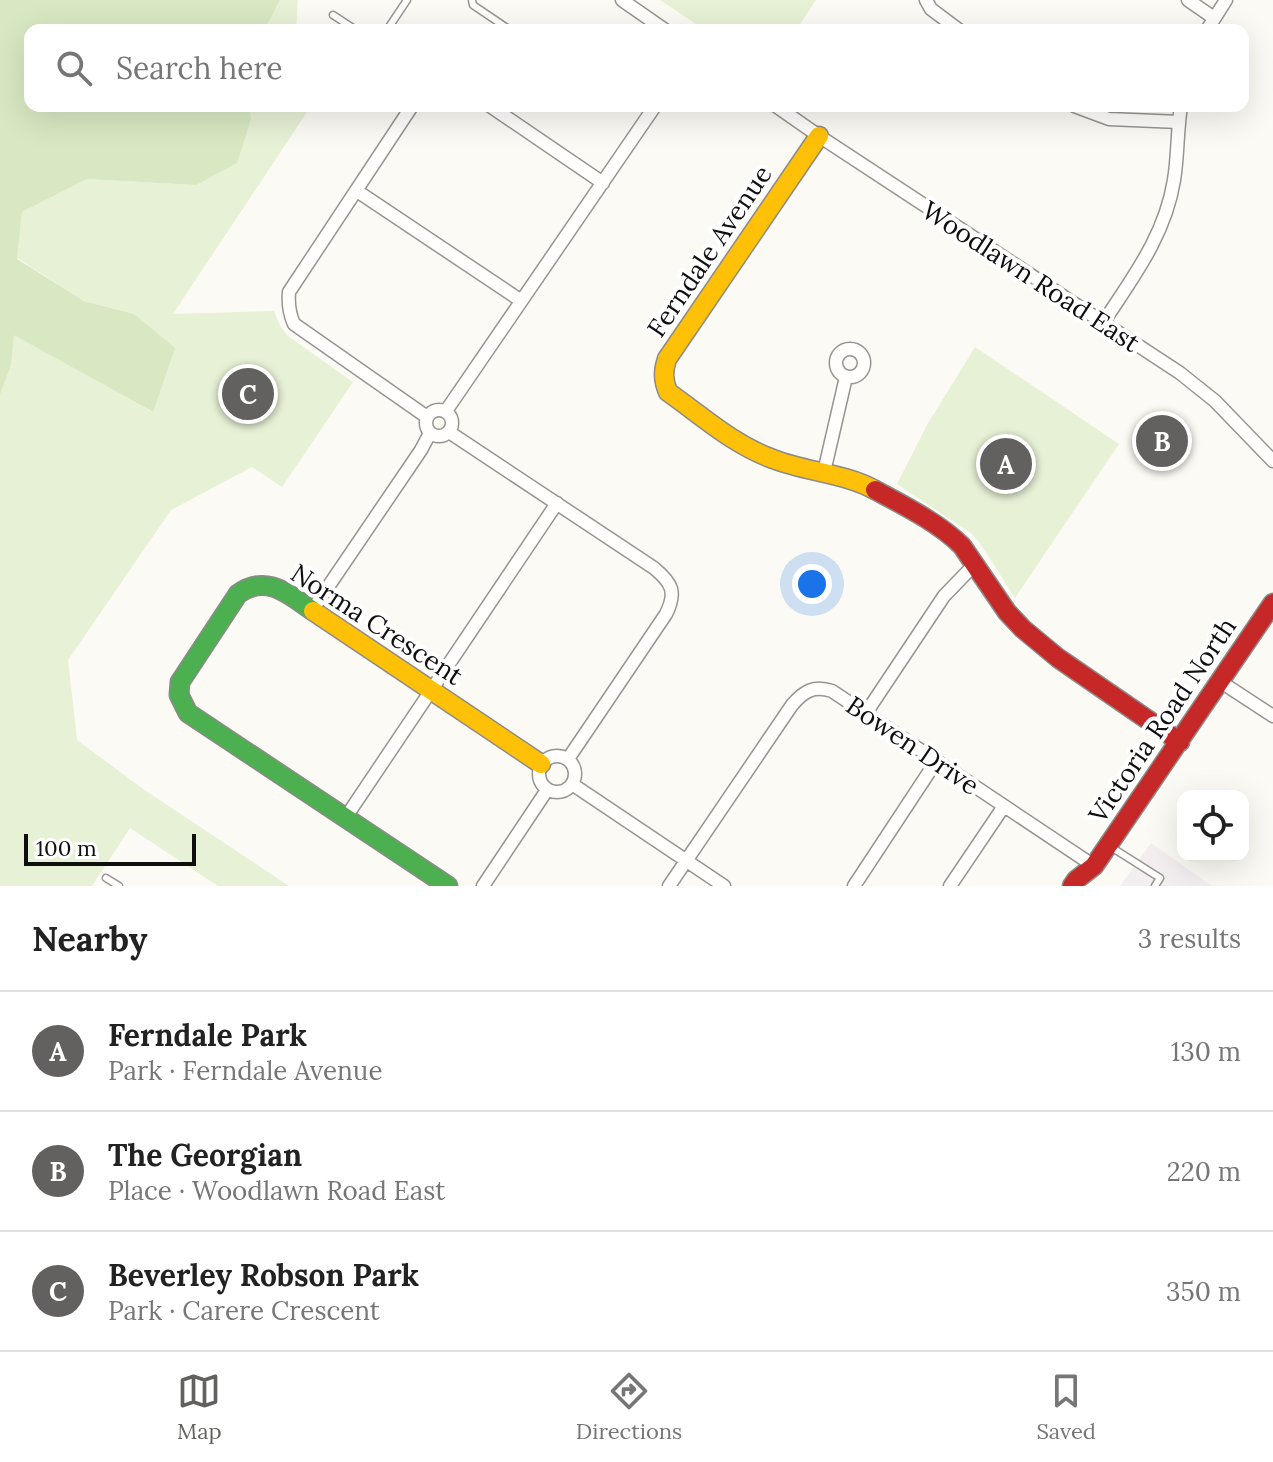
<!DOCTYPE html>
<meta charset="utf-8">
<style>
body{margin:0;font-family:Lora,serif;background:#f2f2f2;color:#222}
.controls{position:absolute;right:24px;bottom:24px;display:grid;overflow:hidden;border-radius:16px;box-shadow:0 8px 32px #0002}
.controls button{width:72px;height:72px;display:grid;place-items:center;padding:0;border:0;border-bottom:2px solid #e0e0e0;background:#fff;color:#222;font:40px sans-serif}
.scale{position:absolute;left:24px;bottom:20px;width:172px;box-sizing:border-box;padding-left:8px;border:4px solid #0f0f0f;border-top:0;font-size:22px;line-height:28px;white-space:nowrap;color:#0f0f0f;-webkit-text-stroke:6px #fff;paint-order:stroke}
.you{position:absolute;left:812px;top:584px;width:28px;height:28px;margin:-20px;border:6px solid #fff;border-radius:50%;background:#1a73e8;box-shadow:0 0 0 12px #1a73e833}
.badge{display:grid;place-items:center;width:52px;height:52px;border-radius:50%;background:#62615f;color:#fff;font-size:26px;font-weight:700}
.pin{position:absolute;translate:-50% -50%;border:4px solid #fff;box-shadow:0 2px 8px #0006}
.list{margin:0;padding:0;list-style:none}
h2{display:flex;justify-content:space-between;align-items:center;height:104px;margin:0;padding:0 32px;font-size:34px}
h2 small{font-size:26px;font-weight:400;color:#767676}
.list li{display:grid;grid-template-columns:52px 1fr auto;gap:24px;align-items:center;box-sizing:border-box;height:120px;padding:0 32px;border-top:2px solid #e0e0e0}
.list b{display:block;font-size:30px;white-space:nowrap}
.list p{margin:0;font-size:26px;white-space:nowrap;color:#767676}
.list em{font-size:26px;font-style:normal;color:#767676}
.icon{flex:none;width:44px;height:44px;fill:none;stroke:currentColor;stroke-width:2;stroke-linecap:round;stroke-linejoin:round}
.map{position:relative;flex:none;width:1273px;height:886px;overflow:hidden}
.search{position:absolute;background:#fff;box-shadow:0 8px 32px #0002;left:24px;right:24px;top:24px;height:88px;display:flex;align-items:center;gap:20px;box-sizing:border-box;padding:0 28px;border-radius:16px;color:#767676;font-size:30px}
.sheet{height:464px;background:#fff}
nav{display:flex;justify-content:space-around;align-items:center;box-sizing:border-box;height:112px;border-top:2px solid #e0e0e0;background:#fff;font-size:22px;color:#767676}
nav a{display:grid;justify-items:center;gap:4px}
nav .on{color:#62615f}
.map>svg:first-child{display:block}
.industrial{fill:#f3eef0}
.green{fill:#e7f1d5}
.forest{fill:#d7e8c2}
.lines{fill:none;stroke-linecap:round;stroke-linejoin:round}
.lane-casing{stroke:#969592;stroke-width:9}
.street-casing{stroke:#969592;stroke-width:15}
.fast-casing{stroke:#8c8b89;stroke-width:21}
.slow-casing{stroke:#8c8b89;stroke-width:21}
.jam-casing{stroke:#8c8b89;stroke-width:21}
.lane{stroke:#fffefd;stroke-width:6}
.street{stroke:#fffefd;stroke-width:12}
.fast{stroke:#4caf50;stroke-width:18}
.slow{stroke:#ffc107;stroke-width:18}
.jam{stroke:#c62828;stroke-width:18}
.labels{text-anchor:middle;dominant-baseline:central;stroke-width:8;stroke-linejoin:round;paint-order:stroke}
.street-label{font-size:26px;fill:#0f0f0f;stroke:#fff}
</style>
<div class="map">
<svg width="1273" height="886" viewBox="0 0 1273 886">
<rect width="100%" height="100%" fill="#fcfaf4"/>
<!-- industrial -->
<path class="industrial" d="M 1151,843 L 1212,886 L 1120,886 Z"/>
<!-- green -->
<path class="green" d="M 280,0 L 298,0 L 296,30 L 263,30 L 270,20 Z
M 660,0 L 816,0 L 796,30 L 705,30 Z
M 250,106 L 311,106 L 173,314 L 274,311 L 280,326 L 288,336 L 353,382 L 282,487 L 252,467 L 171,510 L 68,660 L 77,740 L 143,789 L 289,886 L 218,886 L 130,828 L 92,886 L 0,886 L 0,395 L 11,365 L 14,334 L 152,412 L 134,314 L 84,301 L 17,258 L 22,212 L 87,179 L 196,185 L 251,119 Z
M 975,347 L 1119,444 L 1015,598 L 980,543 L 971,533 L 897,484 L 927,425 Z"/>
<!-- forest -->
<path class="forest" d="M 0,0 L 280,0 L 270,20 L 263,30 L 30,30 L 30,106 L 250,106 L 251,119 L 237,163 L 196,185 L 87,179 L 22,212 L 17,259 L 84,301 L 134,314 L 175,348 L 153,412 L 14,335 L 11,365 L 0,395 Z"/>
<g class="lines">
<defs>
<path id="lane" d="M 472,0 L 473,5 L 510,30
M 333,15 L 356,30
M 387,30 L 407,0
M 1111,847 L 1160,878 L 1155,886
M 106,878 L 119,886"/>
<path id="street" d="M 622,0 L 665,30
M 926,0 L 931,9 L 959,30
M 1188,0 L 1214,18
M 1207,30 L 1226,0
M 412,106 L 289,292 C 288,304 289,313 294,324 L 427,417
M 490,106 L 603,183
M 776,106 L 819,136 L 1180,373 L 1215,401 L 1273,461
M 1074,106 L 1109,119 L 1179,122
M 357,191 L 520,300
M 1103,323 C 1133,277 1165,236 1174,180 C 1178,156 1177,131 1181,106
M836 363a14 14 0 1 1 28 0a14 14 0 1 1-28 0Z
M426 423a13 13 0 1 1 26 0a13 13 0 1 1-26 0Z
M 446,411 L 655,106
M 449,432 L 654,568 C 672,583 677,592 666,614 L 568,759
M 824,472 L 846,377
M 313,609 L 421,450 L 430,433
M 1221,682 L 1273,716
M 866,713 L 944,596 L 974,565
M539 774a18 18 0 1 1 36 0a18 18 0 1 1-36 0Z
M 572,784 L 724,886
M 346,817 L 557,503
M 483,886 L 547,790
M 669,886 L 792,705 C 804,691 814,685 832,691 L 1094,866
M 854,886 L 937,760
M 950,886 L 1004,806"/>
<path id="fast" d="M 313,611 C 289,595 267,573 238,594 L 180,682 L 179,695 L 188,713 L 448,886"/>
<path id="slow" d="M 819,136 L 667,359 C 663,371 663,380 668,392 C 702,416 734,445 773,459 C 806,472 844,473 875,490
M 313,611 L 541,764"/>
<path id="jam" d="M 875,490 C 903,505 939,523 962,546 L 1007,612 L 1023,629 L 1058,658 L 1180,742
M 1072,886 L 1076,880 L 1094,866 L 1273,603"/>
</defs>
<!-- lane casing -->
<use href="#lane" class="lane-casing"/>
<!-- street casing -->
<use href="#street" class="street-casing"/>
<!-- fast casing -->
<use href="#fast" class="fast-casing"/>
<!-- slow casing -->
<use href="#slow" class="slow-casing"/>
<!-- jam casing -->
<use href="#jam" class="jam-casing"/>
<!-- lane -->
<use href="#lane" class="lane"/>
<!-- street -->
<use href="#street" class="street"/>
<!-- fast -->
<use href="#fast" class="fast"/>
<!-- slow -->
<use href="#slow" class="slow"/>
<!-- jam -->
<use href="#jam" class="jam"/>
</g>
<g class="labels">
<!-- street labels -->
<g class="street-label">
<text transform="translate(709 251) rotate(-56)">Ferndale Avenue</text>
<text transform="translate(1031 276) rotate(33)">Woodlawn Road East</text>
<text transform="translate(377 624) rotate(33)">Norma Crescent</text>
<text transform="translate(1162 720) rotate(-56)">Victoria Road North</text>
<text transform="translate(913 745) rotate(34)">Bowen Drive</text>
</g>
</g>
</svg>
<div class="controls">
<button><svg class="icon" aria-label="locate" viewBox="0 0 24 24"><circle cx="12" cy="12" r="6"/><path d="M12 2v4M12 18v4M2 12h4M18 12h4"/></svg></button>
</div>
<div class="scale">100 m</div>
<div class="you"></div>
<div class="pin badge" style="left:1006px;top:464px">A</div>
<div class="pin badge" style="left:1162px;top:441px">B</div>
<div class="pin badge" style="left:248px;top:394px">C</div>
<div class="search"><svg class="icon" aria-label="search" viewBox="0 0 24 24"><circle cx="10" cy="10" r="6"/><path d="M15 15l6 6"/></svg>Search here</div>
</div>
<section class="sheet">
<h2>Nearby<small>3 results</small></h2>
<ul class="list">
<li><span class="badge">A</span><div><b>Ferndale Park</b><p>Park · Ferndale Avenue</p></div><em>130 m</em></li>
<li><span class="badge">B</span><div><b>The Georgian</b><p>Place · Woodlawn Road East</p></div><em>220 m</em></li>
<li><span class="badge">C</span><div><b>Beverley Robson Park</b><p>Park · Carere Crescent</p></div><em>350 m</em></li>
</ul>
</section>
<nav>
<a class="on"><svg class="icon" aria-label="map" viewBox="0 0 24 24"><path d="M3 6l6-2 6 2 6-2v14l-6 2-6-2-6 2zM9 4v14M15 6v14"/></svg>Map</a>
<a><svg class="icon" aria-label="directions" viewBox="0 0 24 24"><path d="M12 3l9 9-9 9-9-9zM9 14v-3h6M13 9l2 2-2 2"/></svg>Directions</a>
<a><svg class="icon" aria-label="saved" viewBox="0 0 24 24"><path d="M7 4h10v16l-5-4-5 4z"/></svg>Saved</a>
</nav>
